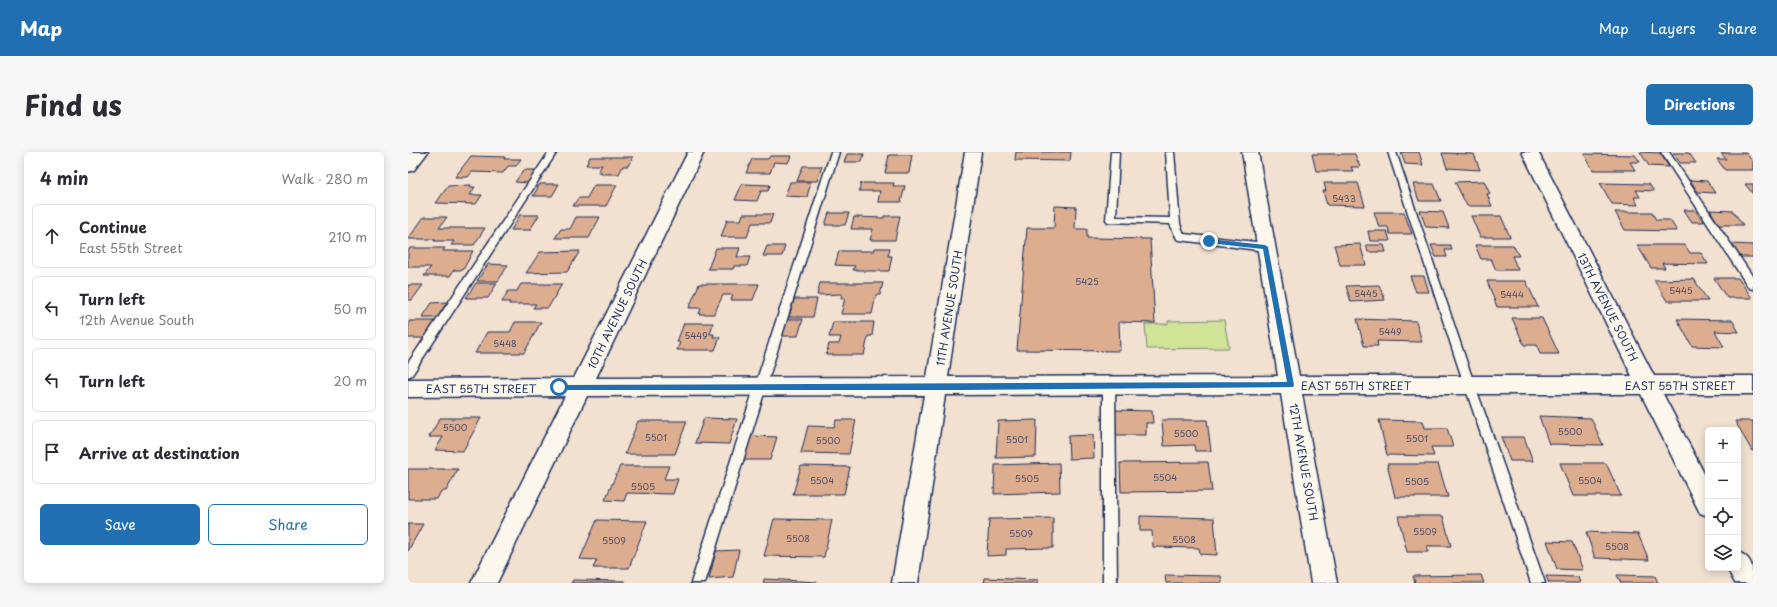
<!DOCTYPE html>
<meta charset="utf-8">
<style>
body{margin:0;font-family:"Playpen Sans",sans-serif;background:#f7f7f7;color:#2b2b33}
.controls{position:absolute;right:12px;bottom:12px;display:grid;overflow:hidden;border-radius:6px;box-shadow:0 2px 10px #0003}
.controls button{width:36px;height:36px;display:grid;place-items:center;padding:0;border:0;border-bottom:1px solid #e1e1e2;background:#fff;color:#2b2b33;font:20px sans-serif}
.stop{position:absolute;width:12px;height:12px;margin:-9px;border:3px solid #1f6fb2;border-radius:50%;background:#fff}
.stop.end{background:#1f6fb2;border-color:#fff;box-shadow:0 1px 4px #0008}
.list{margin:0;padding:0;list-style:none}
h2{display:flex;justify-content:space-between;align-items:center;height:52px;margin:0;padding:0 16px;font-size:17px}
h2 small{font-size:13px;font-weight:400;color:#7c7c81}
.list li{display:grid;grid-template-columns:26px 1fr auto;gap:12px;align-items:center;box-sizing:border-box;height:64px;margin:0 8px 8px;padding:0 8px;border:1px solid #e1e1e2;border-radius:6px}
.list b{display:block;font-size:15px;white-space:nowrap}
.list p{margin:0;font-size:13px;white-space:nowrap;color:#7c7c81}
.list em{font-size:13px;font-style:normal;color:#7c7c81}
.actions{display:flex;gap:8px;padding:12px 16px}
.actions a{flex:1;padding:9px 0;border:1px solid #1f6fb2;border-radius:6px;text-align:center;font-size:14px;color:#1f6fb2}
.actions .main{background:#1f6fb2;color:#fff}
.icon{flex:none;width:22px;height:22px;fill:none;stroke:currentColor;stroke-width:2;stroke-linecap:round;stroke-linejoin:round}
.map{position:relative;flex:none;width:1345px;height:431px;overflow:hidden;border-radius:6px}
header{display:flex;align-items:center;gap:24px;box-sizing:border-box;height:56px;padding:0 20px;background:#1f6fb2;color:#fff}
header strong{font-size:19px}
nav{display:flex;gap:22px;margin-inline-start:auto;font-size:14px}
.intro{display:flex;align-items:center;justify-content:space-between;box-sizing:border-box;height:96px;padding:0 24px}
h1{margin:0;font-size:28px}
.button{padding:10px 18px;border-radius:6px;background:#1f6fb2;color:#fff;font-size:14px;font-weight:700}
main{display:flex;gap:24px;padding:0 24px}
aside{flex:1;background:#fff;border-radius:6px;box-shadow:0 2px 10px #0003}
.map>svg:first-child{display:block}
.green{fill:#d1e397;stroke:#76897a}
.building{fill:#ddad8f;stroke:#1b2f5e}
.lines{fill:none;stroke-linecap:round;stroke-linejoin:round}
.service-casing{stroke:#1b2f5e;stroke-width:3}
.minor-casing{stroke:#1b2f5e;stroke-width:3}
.service{fill:#fbf7ec;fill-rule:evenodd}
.minor{fill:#fbf7ec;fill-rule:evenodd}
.route{fill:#1f6fb2}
.labels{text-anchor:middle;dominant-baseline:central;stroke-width:3.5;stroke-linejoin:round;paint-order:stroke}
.number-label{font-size:9px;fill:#4c4e6a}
.street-label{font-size:11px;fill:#1b2f5e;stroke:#fbf7ec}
</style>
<header>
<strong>Map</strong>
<nav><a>Map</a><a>Layers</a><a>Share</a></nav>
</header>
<div class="intro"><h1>Find us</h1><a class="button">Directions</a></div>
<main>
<aside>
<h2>4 min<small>Walk · 280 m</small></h2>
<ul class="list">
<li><svg class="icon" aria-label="ahead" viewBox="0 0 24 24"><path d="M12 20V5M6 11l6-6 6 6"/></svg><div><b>Continue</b><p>East 55th Street</p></div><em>210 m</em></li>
<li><svg class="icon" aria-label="left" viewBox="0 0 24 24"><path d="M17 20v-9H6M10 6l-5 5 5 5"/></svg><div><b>Turn left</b><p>12th Avenue South</p></div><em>50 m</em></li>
<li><svg class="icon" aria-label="left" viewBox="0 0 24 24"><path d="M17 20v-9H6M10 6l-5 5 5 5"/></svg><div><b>Turn left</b></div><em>20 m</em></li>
<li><svg class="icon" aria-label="arrive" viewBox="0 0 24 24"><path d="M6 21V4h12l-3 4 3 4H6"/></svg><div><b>Arrive at destination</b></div></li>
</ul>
<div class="actions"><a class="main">Save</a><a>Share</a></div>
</aside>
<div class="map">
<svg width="1345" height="431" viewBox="0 0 1345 431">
<rect width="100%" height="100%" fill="#f2e1d0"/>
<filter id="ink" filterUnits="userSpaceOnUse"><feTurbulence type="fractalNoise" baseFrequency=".025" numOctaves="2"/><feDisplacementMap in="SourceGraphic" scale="8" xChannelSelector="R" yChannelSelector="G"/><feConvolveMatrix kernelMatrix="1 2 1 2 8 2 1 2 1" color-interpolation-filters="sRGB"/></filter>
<g filter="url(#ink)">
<!-- green -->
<path class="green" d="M 816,168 L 821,196 L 739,197 L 737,172 L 760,172 L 760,169 Z"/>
<!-- building -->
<path class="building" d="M 608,0 L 663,0 L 662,9 L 607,8 Z
M 993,0 L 1011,0 L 1015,13 L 997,12 Z
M 1232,0 L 1252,1 L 1261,15 L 1241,14 Z
M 1034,1 L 1066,2 L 1072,18 L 1039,16 Z
M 1265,1 L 1281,1 L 1288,11 L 1272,11 Z
M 1313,1 L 1338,1 L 1345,10 L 1345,18 L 1317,18 L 1309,7 L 1318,7 Z
M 439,2 L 456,2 L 454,10 L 436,10 Z
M 904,2 L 947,2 L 952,15 L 943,15 L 945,19 L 908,19 Z
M 1176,2 L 1227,3 L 1232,10 L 1222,10 L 1227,18 L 1185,18 Z
M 481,3 L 504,3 L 501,21 L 477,21 Z
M 63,4 L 97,5 L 96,7 L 113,7 L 108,14 L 100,14 L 95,21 L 64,20 L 60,25 L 47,25 Z
M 362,4 L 383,4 L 380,11 L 366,10 L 362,21 L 338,21 L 344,7 L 360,7 Z
M 182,5 L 225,5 L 220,14 L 215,14 L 211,22 L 193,22 L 194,20 L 190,20 L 194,13 L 178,13 Z
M 395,14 L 414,14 L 409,29 L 389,29 Z
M 116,18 L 129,18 L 120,31 L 107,30 Z
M 1282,28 L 1299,29 L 1307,41 L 1290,40 Z
M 1076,29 L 1082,42 L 1079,42 L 1084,54 L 1059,54 L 1047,30 Z
M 382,30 L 403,30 L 399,45 L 377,44 Z
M 453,31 L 486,31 L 485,34 L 497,34 L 493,50 L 470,50 L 472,39 L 451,39 Z
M 916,31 L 950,31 L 957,54 L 919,53 L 915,39 L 918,39 Z
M 1192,31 L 1241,32 L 1246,39 L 1228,38 L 1232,45 L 1226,45 L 1230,53 L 1204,52 Z
M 132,32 L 151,32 L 144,44 L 125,44 Z
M 334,32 L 362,33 L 360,39 L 353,39 L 349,49 L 327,48 Z
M 1005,32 L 1026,32 L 1033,49 L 1011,49 Z
M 1337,32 L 1345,32 L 1345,42 Z
M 63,33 L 62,35 L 67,35 L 62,43 L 74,43 L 68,52 L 28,51 L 40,34 Z
M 186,33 L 209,33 L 198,54 L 165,54 L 170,46 L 179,46 Z
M 647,54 L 668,55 L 667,77 L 679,77 L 679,86 L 742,87 L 747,171 L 711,170 L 712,199 L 609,198 L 619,76 L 646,76 Z
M 1276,58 L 1287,58 L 1296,70 L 1284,70 Z
M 1302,58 L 1325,59 L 1335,73 L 1311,73 Z
M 1012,59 L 1035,60 L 1041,76 L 1018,75 Z
M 966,60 L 996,60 L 1004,82 L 982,82 L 980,75 L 971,75 Z
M 1207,60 L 1244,60 L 1248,68 L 1262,68 L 1269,79 L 1217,78 Z
M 421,61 L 441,61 L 437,73 L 417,73 Z
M 335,62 L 365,62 L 362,71 L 344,71 L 339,85 L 313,85 L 319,68 L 333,68 Z
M 112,63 L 131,63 L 122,78 L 103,78 Z
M 476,64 L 492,64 L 487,88 L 462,88 L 465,77 L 443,77 L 446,65 L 476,66 Z
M 1063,64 L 1093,64 L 1102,85 L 1072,85 Z
M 16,65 L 39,65 L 31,76 L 77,76 L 66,93 L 43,93 L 46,89 L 26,89 L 27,87 L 0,87 Z
M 168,65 L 192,65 L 181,86 L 147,86 L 153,77 L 162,77 Z
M 960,79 L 979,79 L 982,89 L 962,89 Z
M 952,92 L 958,113 L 932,113 L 926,93 Z
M 1324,92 L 1345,93 L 1345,105 L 1332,105 Z
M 958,93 L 976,93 L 978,100 L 960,100 Z
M 1023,93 L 1042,93 L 1044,98 L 1037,98 L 1039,105 L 1028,105 Z
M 1067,93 L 1105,93 L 1111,104 L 1104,104 L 1110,118 L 1088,118 L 1083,107 L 1073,107 Z
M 1229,93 L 1277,93 L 1282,101 L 1293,101 L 1300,112 L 1254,111 L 1257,116 L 1243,116 Z
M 359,94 L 377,94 L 374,104 L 355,104 Z
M 2,96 L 37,96 L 35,99 L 65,99 L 55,118 L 46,118 L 42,124 L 16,124 L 23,115 L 0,115 L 0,99 Z
M 308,96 L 332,96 L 329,105 L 342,105 L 339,114 L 326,114 L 325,117 L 300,117 Z
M 466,96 L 482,96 L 480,104 L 484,104 L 481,119 L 456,119 L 457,118 L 445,118 L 447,114 L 427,113 L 431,99 L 465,99 Z
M 172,99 L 159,120 L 118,121 L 132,100 Z
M 80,112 L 100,113 L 90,129 L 69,129 Z
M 1002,124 L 1016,124 L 1021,140 L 1008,140 Z
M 1306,126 L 1330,126 L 1344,146 L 1319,146 Z
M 1286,127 L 1300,149 L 1259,149 L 1246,128 Z
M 1079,129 L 1118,129 L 1130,155 L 1089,155 Z
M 68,131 L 89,131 L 80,146 L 58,146 Z
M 412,131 L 475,131 L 472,143 L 468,143 L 464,162 L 433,162 L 437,146 L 433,146 L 434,142 L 409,143 Z
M 113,132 L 154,132 L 140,156 L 125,156 L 128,152 L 101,152 L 102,150 L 94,150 L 100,139 L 109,139 Z
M 291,132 L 351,132 L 345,148 L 323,148 L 325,143 L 315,143 L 306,162 L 291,162 L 293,156 L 281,156 Z
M 0,133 L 15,133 L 4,148 L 0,148 Z
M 971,133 L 977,148 L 943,150 L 938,134 Z
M 386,147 L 409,147 L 405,165 L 381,165 Z
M 39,150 L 29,166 L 14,166 L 24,151 Z
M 1104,166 L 1134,166 L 1151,202 L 1132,202 L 1129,193 L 1116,193 Z
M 379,167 L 395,167 L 390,184 L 374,184 Z
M 949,167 L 1008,169 L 1014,190 L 969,189 L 970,194 L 956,194 Z
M 1269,167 L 1324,168 L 1331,180 L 1307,179 L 1316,195 L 1284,194 Z
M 1,169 L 28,169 L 17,186 L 0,186 Z
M 107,170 L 133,170 L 116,201 L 67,201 L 79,180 L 102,180 Z
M 425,170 L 466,170 L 464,184 L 460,184 L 456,203 L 418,203 L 421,192 L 431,192 L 433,185 L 421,185 Z
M 276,171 L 305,171 L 302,182 L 306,182 L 305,185 L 312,185 L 307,198 L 269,198 L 272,190 L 269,190 Z
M 707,258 L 744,259 L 745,271 L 738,271 L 738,283 L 707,283 Z
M 1131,264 L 1183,266 L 1195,293 L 1141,292 Z
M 32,266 L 73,266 L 55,299 L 27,298 L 35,285 L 21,285 Z
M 296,266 L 329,267 L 321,292 L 287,291 Z
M 428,268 L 448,268 L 441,302 L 393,301 L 400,274 L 426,275 Z
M 629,268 L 628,305 L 588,306 L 590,269 Z
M 754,268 L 799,268 L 803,299 L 787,299 L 786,293 L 756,294 Z
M 971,268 L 1015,269 L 1017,276 L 1039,276 L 1045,295 L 1023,295 L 1026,304 L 979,303 Z
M 230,269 L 279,269 L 267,302 L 217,302 Z
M 1327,269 L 1345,269 L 1345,299 L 1344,299 Z
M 685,283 L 686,306 L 661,307 L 660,284 Z
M 343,284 L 369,285 L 362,308 L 335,308 Z
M 1093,285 L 1116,285 L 1125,309 L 1102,309 Z
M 800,310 L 804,339 L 713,340 L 712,311 Z
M 651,311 L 652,340 L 586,342 L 587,313 Z
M 1152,311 L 1198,311 L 1213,344 L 1165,344 Z
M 979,312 L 1030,312 L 1040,345 L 987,345 Z
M 212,314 L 261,314 L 256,327 L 270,327 L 265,342 L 219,341 L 216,349 L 197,348 Z
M 393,314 L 442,315 L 436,342 L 385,342 Z
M 0,317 L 50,317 L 38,339 L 33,339 L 29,347 L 0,347 Z
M 732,364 L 806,366 L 809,403 L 792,402 L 791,396 L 745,395 L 744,379 L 732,379 Z
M 990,364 L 1035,364 L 1043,394 L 1019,394 L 1020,400 L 999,400 Z
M 645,366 L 645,396 L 598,397 L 598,403 L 579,404 L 581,367 Z
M 366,367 L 424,368 L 416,405 L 356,404 Z
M 189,368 L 239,369 L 221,416 L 185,416 L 189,408 L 172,407 Z
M 0,372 L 15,372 L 0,399 Z
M 1178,380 L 1230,382 L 1241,408 L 1187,406 Z
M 1139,389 L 1164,390 L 1175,418 L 1149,417 Z
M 331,398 L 325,425 L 301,427 L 308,399 Z
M 757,423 L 813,424 L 814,431 L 758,431 Z
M 1073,423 L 1076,431 L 1007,431 L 1005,424 Z
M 1209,423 L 1247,424 L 1250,431 L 1213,431 Z
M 1138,424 L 1170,425 L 1172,431 L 1141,431 Z
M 577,426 L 630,428 L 630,431 L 576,431 Z
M 356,427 L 409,430 L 409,431 L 355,431 Z
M 165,428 L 217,429 L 216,431 L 163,431 Z"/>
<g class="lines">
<defs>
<path id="service" d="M 141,0 L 149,0 L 4,223 L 0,225 L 0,211 Z
M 423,0 L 431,0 L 297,431 L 283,431 Z
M 703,0 L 711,0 L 708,65 L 762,66 L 758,0 L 766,0 L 772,72 L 776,82 L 857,91 L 860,93 L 862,95 L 860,97 L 857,99 L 772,88 L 769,87 L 762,72 L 700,70 L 698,68 Z
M 980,0 L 988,0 L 1059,211 L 1137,431 L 1123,431 L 1049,211 Z
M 1253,0 L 1261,0 L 1345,125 L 1345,137 L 1341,136 Z
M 701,229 L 705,231 L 707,234 L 709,431 L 695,431 L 695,234 L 697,231 Z"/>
<path id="minor" d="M 3,0 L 20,0 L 6,18 L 0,20 L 0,3 Z
M 280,0 L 296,0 L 188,226 L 519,225 L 557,0 L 573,0 L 540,225 L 870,224 L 834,0 L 850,0 L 891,224 L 1224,224 L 1114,0 L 1130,0 L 1246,224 L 1345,224 L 1345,242 L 1255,242 L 1300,329 L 1300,364 L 1292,361 L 1233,242 L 894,242 L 929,431 L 903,431 L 873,242 L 537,243 L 510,431 L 484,431 L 516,243 L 179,244 L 89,431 L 63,431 L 157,244 L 0,245 L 0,227 L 166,226 Z
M 1330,400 C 1345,406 1345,416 1345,431 L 1327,431 L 1319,416 L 1330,416 Z"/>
</defs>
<!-- service casing -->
<use href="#service" class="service-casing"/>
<!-- minor casing -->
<use href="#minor" class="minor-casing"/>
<!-- service -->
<use href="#service" class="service"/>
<!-- minor -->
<use href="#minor" class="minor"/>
</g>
</g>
<!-- route -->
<path class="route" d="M 801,87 L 857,93 L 860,95 L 886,233 L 885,235 L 550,238 L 151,238 L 148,235 L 151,233 L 879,230 L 855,97 L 801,91 L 798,89 Z"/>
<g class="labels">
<!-- number labels -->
<g class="number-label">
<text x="936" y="46">5433</text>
<text x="679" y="129">5425</text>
<text x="1273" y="138">5445</text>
<text x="958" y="141">5445</text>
<text x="1104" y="142">5444</text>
<text x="982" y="179">5449</text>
<text x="288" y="183">5449</text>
<text x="97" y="191">5448</text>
<text x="47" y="275">5500</text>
<text x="1162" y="279">5500</text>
<text x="778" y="281">5500</text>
<text x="248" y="285">5501</text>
<text x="1009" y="286">5501</text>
<text x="609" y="287">5501</text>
<text x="420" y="288">5500</text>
<text x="757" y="325">5504</text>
<text x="619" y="326">5505</text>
<text x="414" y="328">5504</text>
<text x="1182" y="328">5504</text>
<text x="1009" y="329">5505</text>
<text x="235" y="334">5505</text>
<text x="1017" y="379">5509</text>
<text x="613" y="381">5509</text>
<text x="390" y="386">5508</text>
<text x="776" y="387">5508</text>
<text x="206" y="388">5509</text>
<text x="1209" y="394">5508</text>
</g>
<!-- street labels -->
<g class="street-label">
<text transform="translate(1200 155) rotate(63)">13TH AVENUE SOUTH</text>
<text transform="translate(541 156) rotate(-81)">11TH AVENUE SOUTH</text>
<text transform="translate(209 162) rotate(-64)">10TH AVENUE SOUTH</text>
<text x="948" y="233">EAST 55TH STREET</text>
<text x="1272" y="233">EAST 55TH STREET</text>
<text x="73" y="236">EAST 55TH STREET</text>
<text transform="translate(896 310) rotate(80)">12TH AVENUE SOUTH</text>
</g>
</g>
</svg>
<div class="controls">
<button>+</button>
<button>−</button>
<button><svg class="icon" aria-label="locate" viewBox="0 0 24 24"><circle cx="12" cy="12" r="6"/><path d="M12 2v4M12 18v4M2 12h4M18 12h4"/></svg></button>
<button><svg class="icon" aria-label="layers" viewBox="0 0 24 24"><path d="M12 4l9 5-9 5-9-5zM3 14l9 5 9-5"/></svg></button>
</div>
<div class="stop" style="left:151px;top:235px"></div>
<div class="stop end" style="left:801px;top:89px"></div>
</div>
</main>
